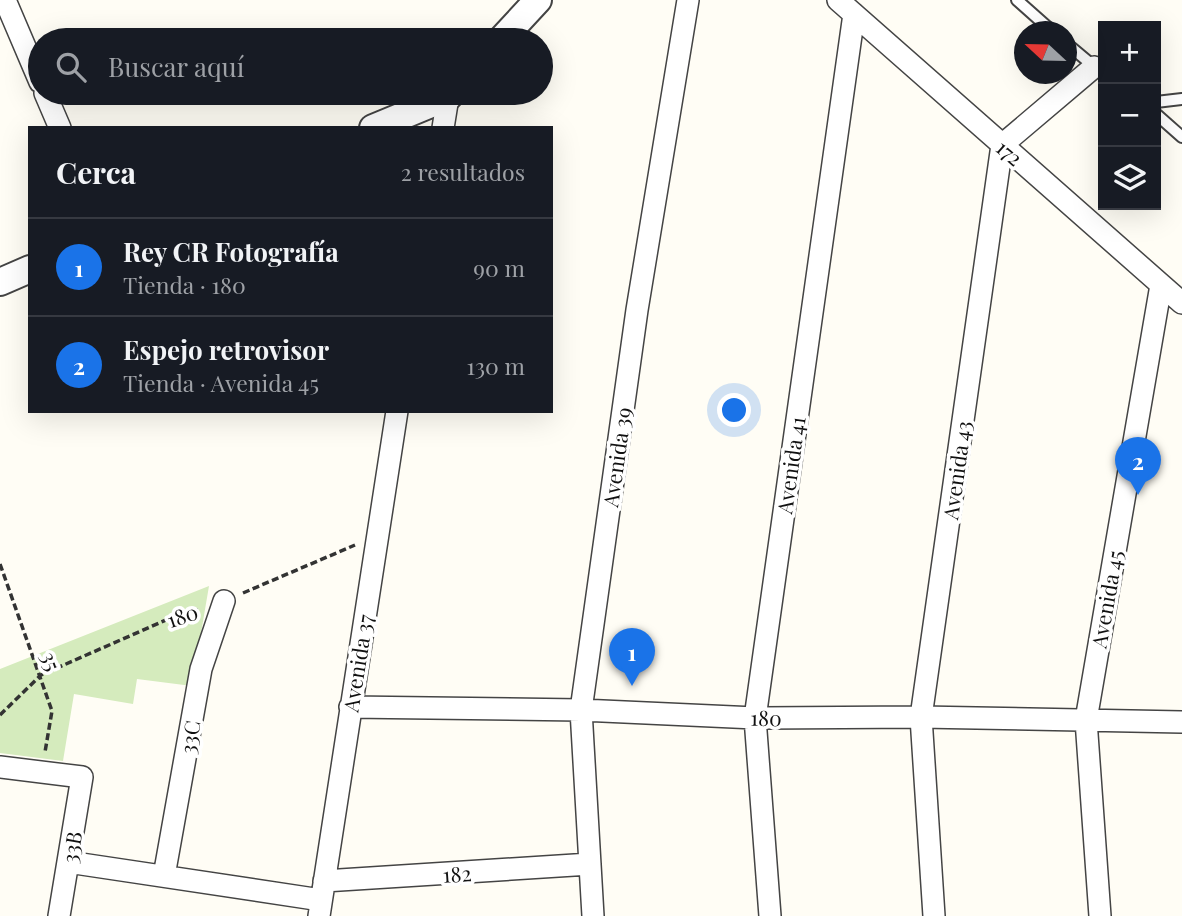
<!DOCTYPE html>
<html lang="es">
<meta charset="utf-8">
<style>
body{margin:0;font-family:"Playfair Display",serif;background:#242831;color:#f1f3f6}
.controls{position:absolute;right:21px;top:21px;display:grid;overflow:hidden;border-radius:0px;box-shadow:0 7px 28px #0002}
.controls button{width:63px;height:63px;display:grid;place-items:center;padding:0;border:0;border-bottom:2px solid #363941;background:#171b24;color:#f1f3f6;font:35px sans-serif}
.compass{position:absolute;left:1014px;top:21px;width:63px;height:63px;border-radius:50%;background:#171b24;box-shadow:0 7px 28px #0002;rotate:292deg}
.you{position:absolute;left:735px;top:411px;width:24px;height:24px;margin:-18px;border:5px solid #fff;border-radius:50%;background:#1a73e8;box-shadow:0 0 0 10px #1a73e833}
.badge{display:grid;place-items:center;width:46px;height:46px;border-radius:50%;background:#1a73e8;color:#fff;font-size:23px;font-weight:700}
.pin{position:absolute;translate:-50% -58px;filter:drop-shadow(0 2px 4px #0008)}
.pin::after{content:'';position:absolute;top:37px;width:24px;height:21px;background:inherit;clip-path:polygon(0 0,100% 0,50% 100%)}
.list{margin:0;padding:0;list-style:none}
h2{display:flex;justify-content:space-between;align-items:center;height:91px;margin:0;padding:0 28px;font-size:30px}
h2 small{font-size:23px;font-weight:400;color:#9ea1a6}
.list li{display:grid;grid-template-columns:46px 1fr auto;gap:21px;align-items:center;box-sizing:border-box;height:98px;padding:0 28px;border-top:2px solid #363941}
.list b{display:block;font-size:26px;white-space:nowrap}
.list p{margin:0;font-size:23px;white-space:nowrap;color:#9ea1a6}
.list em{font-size:23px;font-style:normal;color:#9ea1a6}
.icon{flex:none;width:38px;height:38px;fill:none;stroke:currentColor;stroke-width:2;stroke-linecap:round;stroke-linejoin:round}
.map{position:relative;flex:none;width:1182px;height:916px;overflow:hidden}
.search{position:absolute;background:#171b24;box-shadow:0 7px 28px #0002;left:28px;top:28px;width:525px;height:77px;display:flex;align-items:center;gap:18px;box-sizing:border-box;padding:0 24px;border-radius:38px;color:#9ea1a6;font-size:26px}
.panel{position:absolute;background:#171b24;box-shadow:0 7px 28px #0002;left:28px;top:126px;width:525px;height:287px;border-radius:0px}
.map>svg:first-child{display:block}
.green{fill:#d5ebbd}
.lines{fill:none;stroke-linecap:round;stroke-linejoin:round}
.service-casing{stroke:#444;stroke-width:14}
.minor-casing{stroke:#444;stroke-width:24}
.tertiary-casing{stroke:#444;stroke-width:30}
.path{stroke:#333;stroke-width:3.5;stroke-dasharray:7 3.5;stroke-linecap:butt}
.service{stroke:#fff;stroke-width:10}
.minor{stroke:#fff;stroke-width:21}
.tertiary{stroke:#fff;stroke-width:26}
.labels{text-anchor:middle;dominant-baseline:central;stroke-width:7;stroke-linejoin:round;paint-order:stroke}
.street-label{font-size:21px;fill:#111;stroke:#fff}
</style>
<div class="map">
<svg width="1182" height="916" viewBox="0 0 1182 916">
<rect width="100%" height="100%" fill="#fffdf5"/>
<!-- green -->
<path class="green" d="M 209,586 L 192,686 L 137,679 L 133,704 L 74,694 L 63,761 L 0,753 L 0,669 Z"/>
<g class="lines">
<defs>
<path id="service" d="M 1017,0 L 1053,32
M 1066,43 L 1103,74
M 1156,102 L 1182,99
M 1156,114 L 1182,137"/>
<path id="minor" d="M 5,0 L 40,82
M 838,0 L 1182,303
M 45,93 L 60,128
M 443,128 L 448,97
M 350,707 L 581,710 L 755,718 L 921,717 L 1182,722
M 0,767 L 82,777 L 59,916
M 68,862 L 321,900
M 164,876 L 201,669 L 224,601
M 324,881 L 590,864
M 319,916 L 397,411
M 593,916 L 581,710 L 637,310 L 688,0
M 770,916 L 755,718 L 854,14
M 934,916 L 921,717 L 1002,145 L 1094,67
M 1100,916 L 1086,720 L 1161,285"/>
<path id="tertiary" d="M 501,40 L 538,0
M 373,128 L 448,97 L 452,93
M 0,282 L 30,269"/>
</defs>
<!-- service casing -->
<use href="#service" class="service-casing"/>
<!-- minor casing -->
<use href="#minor" class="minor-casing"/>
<!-- tertiary casing -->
<use href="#tertiary" class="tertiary-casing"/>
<!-- path -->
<path class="path" d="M 0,564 L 52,711 L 45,752
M 243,593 L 355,545
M 0,715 L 41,675 L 175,616 L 200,609"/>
<!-- service -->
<use href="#service" class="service"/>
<!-- minor -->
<use href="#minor" class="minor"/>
<!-- tertiary -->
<use href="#tertiary" class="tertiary"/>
</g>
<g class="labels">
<!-- street labels -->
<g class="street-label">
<text transform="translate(1010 152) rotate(41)">172</text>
<text transform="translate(616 457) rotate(-82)">Avenida 39</text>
<text transform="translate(790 465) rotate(-82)">Avenida 41</text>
<text transform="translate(956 470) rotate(-82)">Avenida 43</text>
<text transform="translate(1106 599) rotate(-80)">Avenida 45</text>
<text transform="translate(182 615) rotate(-19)">180</text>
<text transform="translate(52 661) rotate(70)">35</text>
<text transform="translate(357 663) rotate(-81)">Avenida 37</text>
<text transform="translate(766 717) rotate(1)">180</text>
<text transform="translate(189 737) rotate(-80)">33C</text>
<text transform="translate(71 847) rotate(-80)">33B</text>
<text transform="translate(457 873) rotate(-4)">182</text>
</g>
</g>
</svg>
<div class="controls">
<button>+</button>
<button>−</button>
<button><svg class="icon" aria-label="layers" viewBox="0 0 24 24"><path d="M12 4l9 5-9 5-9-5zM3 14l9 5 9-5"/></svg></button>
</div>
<svg class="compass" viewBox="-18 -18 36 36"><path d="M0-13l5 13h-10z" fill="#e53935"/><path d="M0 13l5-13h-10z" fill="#9ea1a6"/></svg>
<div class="you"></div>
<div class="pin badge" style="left:632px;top:686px">1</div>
<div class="pin badge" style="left:1138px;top:495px">2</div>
<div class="search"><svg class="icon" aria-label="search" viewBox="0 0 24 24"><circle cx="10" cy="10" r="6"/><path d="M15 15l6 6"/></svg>Buscar aquí</div>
<section class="panel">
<h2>Cerca<small>2 resultados</small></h2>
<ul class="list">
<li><span class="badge">1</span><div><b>Rey CR Fotografía</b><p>Tienda · 180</p></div><em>90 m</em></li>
<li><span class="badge">2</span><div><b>Espejo retrovisor</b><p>Tienda · Avenida 45</p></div><em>130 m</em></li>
</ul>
</section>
</div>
